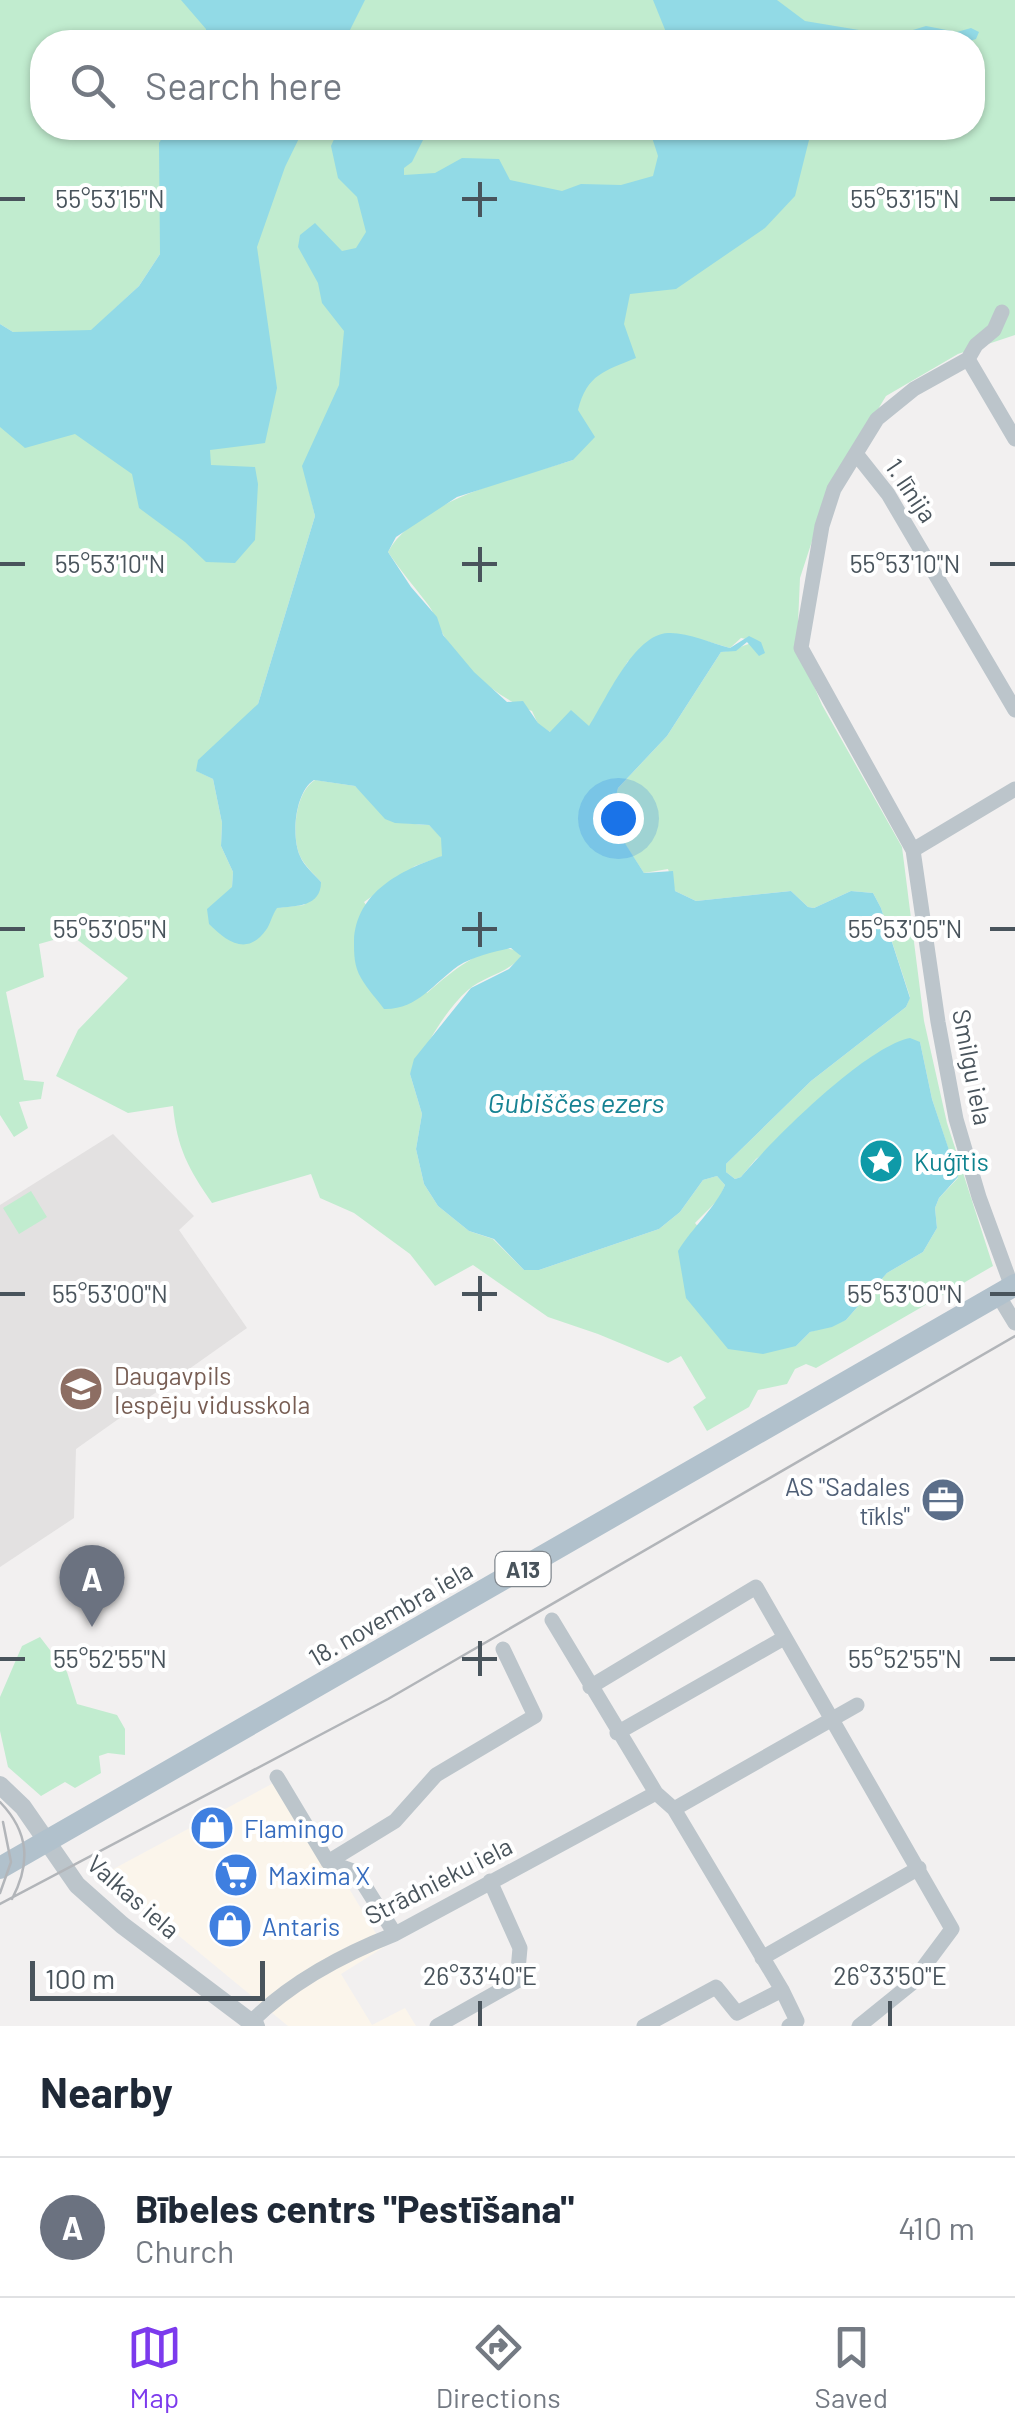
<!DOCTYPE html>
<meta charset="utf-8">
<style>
body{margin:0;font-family:Barlow,sans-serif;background:#f6f6f7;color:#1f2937}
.scale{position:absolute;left:30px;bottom:25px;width:235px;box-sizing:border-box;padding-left:10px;border:5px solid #49545c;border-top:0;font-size:28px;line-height:35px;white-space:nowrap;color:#49545c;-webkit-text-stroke:8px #fff;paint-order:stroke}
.you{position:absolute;left:618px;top:818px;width:35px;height:35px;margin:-25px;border:8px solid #fff;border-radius:50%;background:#1a73e8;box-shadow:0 0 0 15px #1a73e833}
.badge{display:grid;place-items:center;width:65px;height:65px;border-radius:50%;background:#7c3aed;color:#fff;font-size:32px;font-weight:700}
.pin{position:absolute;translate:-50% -82px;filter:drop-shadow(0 2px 5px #0008)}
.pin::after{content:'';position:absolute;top:52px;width:35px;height:30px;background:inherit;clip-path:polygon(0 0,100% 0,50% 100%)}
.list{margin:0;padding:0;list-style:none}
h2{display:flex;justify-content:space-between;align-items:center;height:130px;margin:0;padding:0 40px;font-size:42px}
h2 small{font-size:32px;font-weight:400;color:#747a83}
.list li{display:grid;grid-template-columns:65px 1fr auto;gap:30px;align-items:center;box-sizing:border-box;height:140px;padding:0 40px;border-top:2px solid #e0e1e3}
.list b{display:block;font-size:38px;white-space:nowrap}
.list p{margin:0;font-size:32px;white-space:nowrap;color:#747a83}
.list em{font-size:32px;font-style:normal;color:#747a83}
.icon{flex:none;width:55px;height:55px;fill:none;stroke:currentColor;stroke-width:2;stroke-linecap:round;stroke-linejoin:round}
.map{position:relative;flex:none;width:1015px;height:2026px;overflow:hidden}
.search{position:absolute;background:#fff;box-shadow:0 2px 8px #0004;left:30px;right:30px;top:30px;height:110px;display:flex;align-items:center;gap:25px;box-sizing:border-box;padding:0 35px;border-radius:40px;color:#747a83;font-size:38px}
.sheet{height:270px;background:#fff}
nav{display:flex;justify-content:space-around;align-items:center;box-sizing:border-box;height:140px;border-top:2px solid #e0e1e3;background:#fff;font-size:28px;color:#747a83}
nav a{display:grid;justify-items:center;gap:5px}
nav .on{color:#7c3aed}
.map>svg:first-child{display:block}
.commercial{fill:#fbf5eb}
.education{fill:#e3e1e1}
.green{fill:#c1eccf;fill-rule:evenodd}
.water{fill:#92dae6}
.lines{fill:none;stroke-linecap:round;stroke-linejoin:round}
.minor{stroke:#bcc5cb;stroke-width:15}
.tertiary{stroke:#bcc5cb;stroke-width:18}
.primary{stroke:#b1c1cc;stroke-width:22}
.tram{stroke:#b2b5b9;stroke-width:2.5}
.ticks{fill:none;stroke:#49545c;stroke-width:4}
.labels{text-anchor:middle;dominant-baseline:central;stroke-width:8;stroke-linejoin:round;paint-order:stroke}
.shield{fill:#fff;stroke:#80878d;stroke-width:2.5}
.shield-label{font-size:22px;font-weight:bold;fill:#49545c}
.street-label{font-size:25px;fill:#49545c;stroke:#fff}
.culture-label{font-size:25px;fill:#0d838f;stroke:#fff;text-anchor:start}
.education-label{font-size:25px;fill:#785e54;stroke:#fff;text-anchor:start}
.service-label{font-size:25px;fill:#4e5e75;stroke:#fff;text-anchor:end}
.shop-label{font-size:25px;fill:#366cbe;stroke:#fff;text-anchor:start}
.water-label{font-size:28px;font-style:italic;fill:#168293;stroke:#fff}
.ticks-label{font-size:25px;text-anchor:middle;fill:#49545c;stroke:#fff;stroke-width:8;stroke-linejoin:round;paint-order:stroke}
</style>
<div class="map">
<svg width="1015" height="2026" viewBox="0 0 1015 2026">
<rect width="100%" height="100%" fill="#f2f0f0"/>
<!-- commercial -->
<path class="commercial" d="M 283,1778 L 384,1947 L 341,1974 L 372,2025 L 405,2008 L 416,2026 L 288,2026 L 104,1874 Z"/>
<!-- education -->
<path class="education" d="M 113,1134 L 194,1216 L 179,1230 L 247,1328 L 76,1449 L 74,1518 L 0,1567 L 0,1205 Z"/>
<!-- green -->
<path class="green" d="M 0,0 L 1015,0 L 1015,335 L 958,354 L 886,396 L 828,492 L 800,578 L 797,646 L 822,705 L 902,847 L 924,1021 L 947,1123 L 993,1266 L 816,1368 L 806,1364 L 795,1369 L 787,1384 L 758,1390 L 749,1407 L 707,1431 L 693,1407 L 706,1398 L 681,1356 L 668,1363 L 598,1334 L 548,1317 L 473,1265 L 435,1286 L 410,1254 L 354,1213 L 320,1198 L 311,1174 L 212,1203 C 188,1168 177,1148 173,1106 L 128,1113 L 56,1076 L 78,1030 L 128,978 L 71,935 L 39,944 L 44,977 L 6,992 L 24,1080 L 44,1082 L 41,1099 L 19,1102 L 28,1128 L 14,1137 L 0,1115 L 0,397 L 80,406 L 212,535 L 160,254 L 139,286 L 109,314 L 113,333 L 13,332 L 0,324 ZM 42,42 L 972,42 L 972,128 L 42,128 ZM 369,401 L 573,460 C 519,477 416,500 388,552 C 400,570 413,585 426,602 C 435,612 437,625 444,636 C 465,669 497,698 532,711 L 538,724 L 550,732 L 589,727 L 628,661 L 706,641 L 730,648 L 741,638 L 761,642 C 745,642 737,651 721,652 L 667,736 L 618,788 L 609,820 L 644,873 L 668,869 L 675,891 L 696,901 L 791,891 L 808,907 L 814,908 L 851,891 L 873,893 L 881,908 L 910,997 L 906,1007 L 811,1081 L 726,1164 L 726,1172 L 735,1179 L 741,1177 L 756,1159 L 920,1042 L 932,1099 L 958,1178 L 939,1198 L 935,1208 L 937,1228 L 923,1252 L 887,1273 L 846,1320 L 810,1332 L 796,1346 L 695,1223 L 719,1199 L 725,1185 L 717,1176 L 703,1180 L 680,1212 L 659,1229 L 539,1270 L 524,1270 L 493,1239 L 469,1231 L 438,1206 L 424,1184 L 416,1149 L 422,1114 L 410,1074 C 427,1046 443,1012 468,990 C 484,976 506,974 521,957 L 519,952 C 490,937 448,975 427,993 L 364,902 L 415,866 L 443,856 L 442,838 L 429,825 C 374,822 390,817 355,786 L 315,780 C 295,792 291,836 300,856 C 304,865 314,874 321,882 L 304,905 L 276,908 L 270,920 L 232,887 L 233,872 L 221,846 L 222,823 L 213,779 L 197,771 L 255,728 L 258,704 L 315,516 L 303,465 Z
M 31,1191 L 47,1217 L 19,1234 L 3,1208 Z
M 40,1637 L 67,1672 L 77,1704 L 117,1715 L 125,1729 L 125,1755 L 108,1753 L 99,1756 L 101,1773 L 75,1788 L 65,1782 L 41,1796 L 8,1767 L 0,1731 L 0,1697 L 22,1646 Z"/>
<!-- water -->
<path class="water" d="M 181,0 L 365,0 L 344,42 L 207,42 L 206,29 Z
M 653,0 L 777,0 L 805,21 L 859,30 L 903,33 L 926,26 L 957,32 L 971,28 L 979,32 L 976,39 L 966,42 L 670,42 Z
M 168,128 L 304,128 L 285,167 L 257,247 L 277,388 L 265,443 L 210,450 L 211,465 L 255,467 L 258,484 L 255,540 L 235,563 L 206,562 L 185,542 L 139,508 L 132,474 L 75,434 L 25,448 L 0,427 L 0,324 L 13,332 L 91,330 L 139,286 L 160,254 L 159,143 Z
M 339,128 L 429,128 L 412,162 L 404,168 L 404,175 L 435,173 L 462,158 L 499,159 L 510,180 L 562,191 L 581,184 L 621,185 L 653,176 L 658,156 L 649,128 L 812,128 L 795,196 L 765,228 L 676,289 L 630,294 L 624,324 L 636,358 C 605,371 587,374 578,410 L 595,437 L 573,460 L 457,497 L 396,537 L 388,552 L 411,587 L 437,617 L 443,635 L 474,672 L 507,702 L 523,701 L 538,723 L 550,732 L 571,710 L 589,726 C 606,700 634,634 668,633 C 687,632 711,643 730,648 L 749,636 L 761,642 L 765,653 L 759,656 L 747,642 L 736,651 L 721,652 L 667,736 L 618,788 L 610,820 L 644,873 L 673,871 L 675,891 L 696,901 L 791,891 L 808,907 L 814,908 L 851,891 L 873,893 L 881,908 L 910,998 L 906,1007 L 811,1081 L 726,1164 L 726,1172 L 735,1179 L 741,1177 C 772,1140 865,1047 910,1038 L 920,1042 L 932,1099 L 958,1177 L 939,1198 L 935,1208 L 937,1228 L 923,1252 L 887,1273 L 846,1320 L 832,1327 L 810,1332 L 796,1346 L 763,1354 L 728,1349 L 686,1298 L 678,1251 C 692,1228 716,1207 725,1185 L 717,1176 L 703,1180 L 680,1212 L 659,1229 L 539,1270 L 524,1270 L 494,1239 L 469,1231 L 438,1206 L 424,1184 L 416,1149 L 422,1114 L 410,1074 L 414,1059 L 471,988 L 509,969 L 521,956 L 511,948 C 493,952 474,956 458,966 C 434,983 417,1010 384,1009 C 377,999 367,989 361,978 C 354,966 354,954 354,941 C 356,892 401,870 442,856 L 441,838 L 429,825 L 395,823 L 385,819 L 355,786 L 314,780 C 295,792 291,836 300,856 C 304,866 314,874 321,882 C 321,907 296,906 277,908 C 272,915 270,925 266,930 C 247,957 226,941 209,924 L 207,909 L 232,887 L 233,872 L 221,846 L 222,823 L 213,779 L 196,771 L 198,760 L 258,704 L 315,516 L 302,466 L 339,385 L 344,331 L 322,303 L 318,283 L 298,247 L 300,235 L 315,223 L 342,251 L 356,248 L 366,232 L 357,197 L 338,178 L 331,146 Z"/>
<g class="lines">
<!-- minor -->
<path class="minor" d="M 1002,312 L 994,330 L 976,345 L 968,359 L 914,389 L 877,419 L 834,489 L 822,526 L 801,648 L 913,850 L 938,1022 L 956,1119 L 979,1197 L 1012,1287
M 968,359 L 1015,439
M 857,455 L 888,494 L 1015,710
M 913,850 L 1015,789
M 998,1295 L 1015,1323
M 552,1620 L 656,1793 L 674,1809 L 782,1990 L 797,2021 L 789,2026
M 590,1687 L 756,1587 L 952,1929 L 911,1984 L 859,2026
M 617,1733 L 784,1638
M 277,1777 L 328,1862 L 356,1872 L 395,1934
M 674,1809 L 857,1705
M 328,1862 L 395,1821 L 436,1775 L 535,1716 L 503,1649
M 762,1958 L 919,1868
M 251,2022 C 290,1983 344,1954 395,1934 L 656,1793
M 437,2026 L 517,1981 L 520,1948 L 490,1881
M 644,2026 L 716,1987 L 737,2013 L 782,1990"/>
<!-- tertiary -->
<path class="tertiary" d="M 0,1785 L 23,1807 L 77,1885 L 122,1925 L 256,2026"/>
<!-- primary -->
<path class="primary" d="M 0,1868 L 1015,1285"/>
<!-- tram -->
<path class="tram" d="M 0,1802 C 29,1832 31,1863 12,1899
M 0,1893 L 11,1862 L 3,1822
M 0,1904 L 388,1699 L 1015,1336"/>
</g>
<!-- ticks -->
<path class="ticks" d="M 480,182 L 480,217M 0,199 L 25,199M 462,199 L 497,199M 990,199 L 1015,199M 480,547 L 480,582M 0,564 L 25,564M 462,564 L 497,564M 990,564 L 1015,564M 480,912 L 480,947M 0,929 L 25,929M 462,929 L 497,929M 990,929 L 1015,929M 480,1276 L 480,1311M 0,1294 L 25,1294M 462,1294 L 497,1294M 990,1294 L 1015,1294M 480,1641 L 480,1676M 0,1659 L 25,1659M 462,1659 L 497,1659M 990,1659 L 1015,1659M 480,2001 L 480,2026M 890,2001 L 890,2026"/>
<!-- icons -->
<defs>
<symbol id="sight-disc" viewBox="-11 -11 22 22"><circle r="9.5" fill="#0f9aa8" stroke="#fff"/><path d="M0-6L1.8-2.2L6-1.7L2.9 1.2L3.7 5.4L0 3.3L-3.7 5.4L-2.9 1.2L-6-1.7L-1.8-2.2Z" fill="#fff"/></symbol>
<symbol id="school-disc" viewBox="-11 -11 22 22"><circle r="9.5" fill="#8d6e63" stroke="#fff"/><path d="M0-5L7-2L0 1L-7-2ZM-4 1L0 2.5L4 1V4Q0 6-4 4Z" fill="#fff"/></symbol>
<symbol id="office-disc" viewBox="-11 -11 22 22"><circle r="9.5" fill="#5c6f8a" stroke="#fff"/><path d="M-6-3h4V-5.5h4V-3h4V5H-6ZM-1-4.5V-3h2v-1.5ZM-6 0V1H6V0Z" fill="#fff"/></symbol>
<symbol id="shop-disc" viewBox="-11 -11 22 22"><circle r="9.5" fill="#3f7fe0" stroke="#fff"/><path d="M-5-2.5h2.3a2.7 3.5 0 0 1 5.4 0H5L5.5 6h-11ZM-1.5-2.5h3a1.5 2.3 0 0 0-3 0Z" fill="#fff"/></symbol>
<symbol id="supermarket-disc" viewBox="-11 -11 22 22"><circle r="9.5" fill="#3f7fe0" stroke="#fff"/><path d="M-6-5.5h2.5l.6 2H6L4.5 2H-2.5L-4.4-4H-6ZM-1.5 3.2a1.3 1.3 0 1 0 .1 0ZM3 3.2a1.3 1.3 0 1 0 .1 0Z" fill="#fff"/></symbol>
</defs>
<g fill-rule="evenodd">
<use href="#sight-disc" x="856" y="1136" width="50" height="50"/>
<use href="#school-disc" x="56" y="1364" width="50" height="50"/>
<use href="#office-disc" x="918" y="1475" width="50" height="50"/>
<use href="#shop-disc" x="187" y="1803" width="50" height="50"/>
<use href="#supermarket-disc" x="211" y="1850" width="50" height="50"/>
<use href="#shop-disc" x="205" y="1901" width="50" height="50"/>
</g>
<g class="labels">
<!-- shield labels -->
<rect class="shield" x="495.5" y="1552" width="55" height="34" rx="8"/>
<g class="shield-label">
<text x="523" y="1569">A13</text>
</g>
<!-- street labels -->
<g class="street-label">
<text transform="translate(912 490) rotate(56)">1. līnija</text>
<text transform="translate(973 1067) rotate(79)">Smilgu iela</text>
<text transform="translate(390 1613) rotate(-30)">18. novembra iela</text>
<text transform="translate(438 1880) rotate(-27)">Strādnieku iela</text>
<text transform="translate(134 1896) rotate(41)">Valkas iela</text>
</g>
<!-- culture labels -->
<g class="culture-label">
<text x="914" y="1161">Kuģītis</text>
</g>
<!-- education labels -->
<g class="education-label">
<text x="114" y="1375">Daugavpils<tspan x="114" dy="29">Iespēju vidusskola</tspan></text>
</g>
<!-- service labels -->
<g class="service-label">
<text x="910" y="1486">AS "Sadales<tspan x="910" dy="29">tīkls"</tspan></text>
</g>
<!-- shop labels -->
<g class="shop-label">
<text x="244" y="1828">Flamingo</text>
<text x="268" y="1875">Maxima X</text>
<text x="262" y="1926">Antaris</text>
</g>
<!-- water labels -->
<g class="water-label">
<text x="576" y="1102">Gubiščes ezers</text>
</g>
</g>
<g class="ticks-label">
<text x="110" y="208">55°53'15"N</text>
<text x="905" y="208">55°53'15"N</text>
<text x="110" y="573">55°53'10"N</text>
<text x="905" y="573">55°53'10"N</text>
<text x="110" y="938">55°53'05"N</text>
<text x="905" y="938">55°53'05"N</text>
<text x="110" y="1303">55°53'00"N</text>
<text x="905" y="1303">55°53'00"N</text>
<text x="110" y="1668">55°52'55"N</text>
<text x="905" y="1668">55°52'55"N</text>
<text x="480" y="1985">26°33'40"E</text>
<text x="890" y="1985">26°33'50"E</text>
</g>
</svg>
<div class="scale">100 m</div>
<div class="you"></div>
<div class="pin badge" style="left:92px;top:1627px;background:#6b7280">A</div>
<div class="search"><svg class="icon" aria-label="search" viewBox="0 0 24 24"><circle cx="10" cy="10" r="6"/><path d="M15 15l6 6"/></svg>Search here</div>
</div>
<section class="sheet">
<h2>Nearby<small></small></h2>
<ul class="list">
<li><span class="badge" style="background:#6b7280">A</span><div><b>Bībeles centrs &quot;Pestīšana&quot;</b><p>Church</p></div><em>410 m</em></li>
</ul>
</section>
<nav>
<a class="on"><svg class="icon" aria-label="map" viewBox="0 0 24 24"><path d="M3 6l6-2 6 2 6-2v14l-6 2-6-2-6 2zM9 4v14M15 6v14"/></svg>Map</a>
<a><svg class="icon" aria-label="directions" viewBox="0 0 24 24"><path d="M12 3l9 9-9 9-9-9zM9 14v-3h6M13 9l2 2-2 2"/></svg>Directions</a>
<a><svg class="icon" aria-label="saved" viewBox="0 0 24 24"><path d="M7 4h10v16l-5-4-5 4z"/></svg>Saved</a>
</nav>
